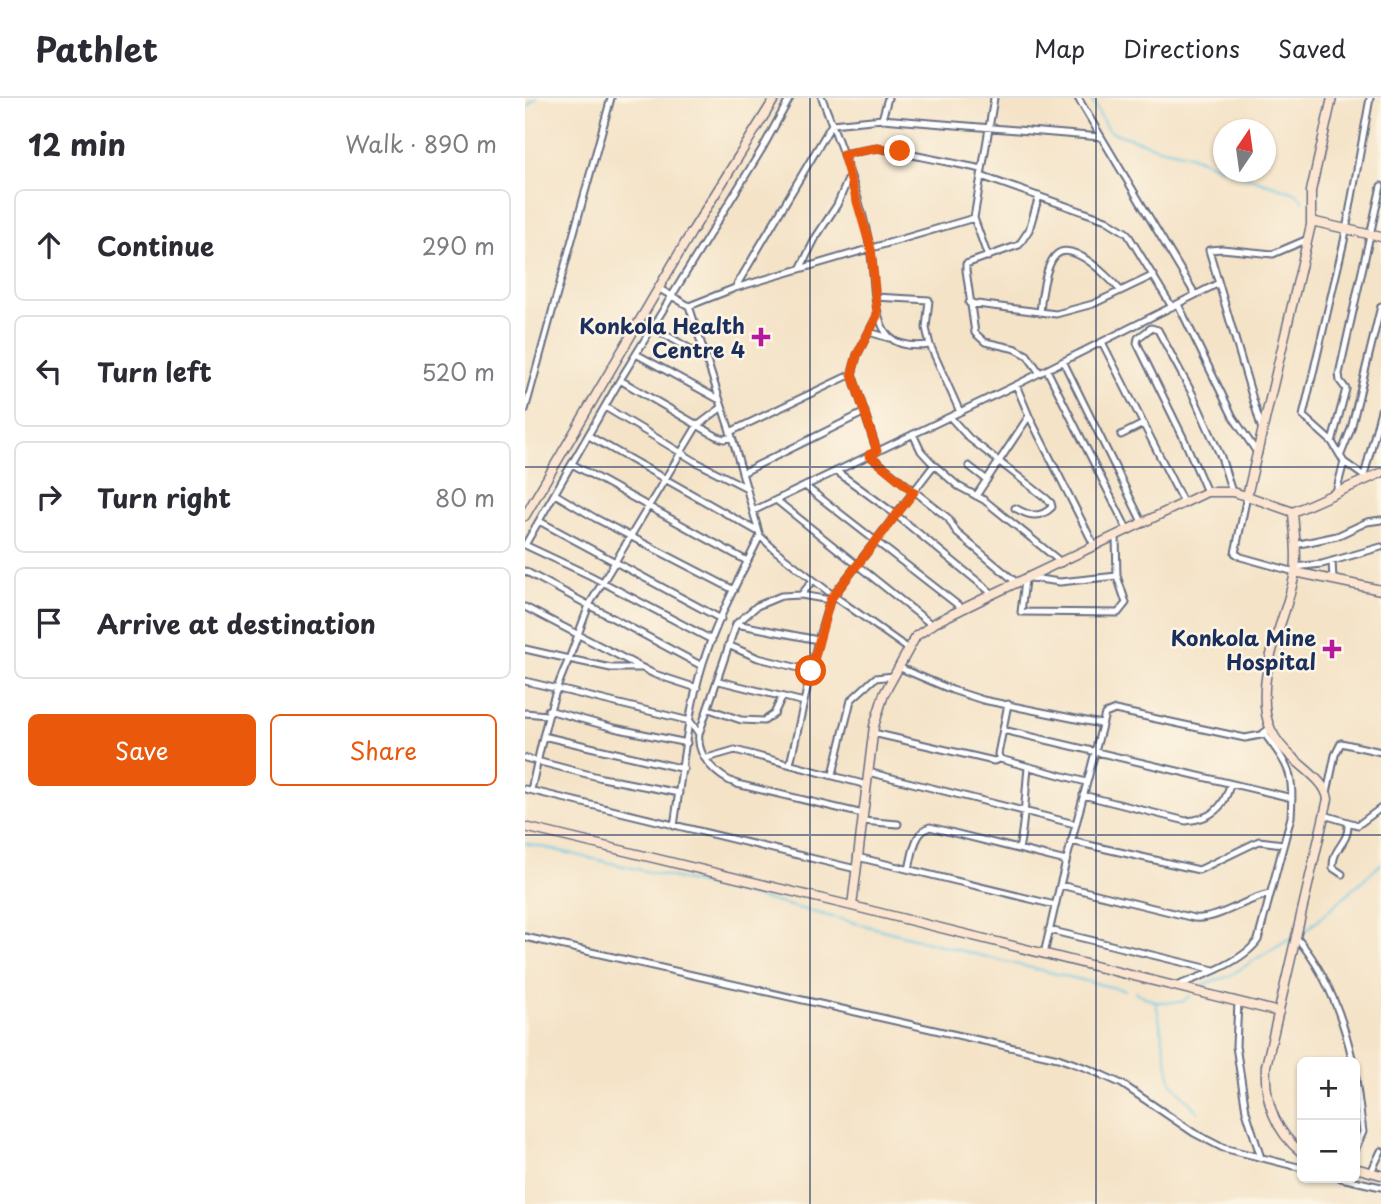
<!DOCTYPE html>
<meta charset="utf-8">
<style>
body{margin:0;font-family:"Playpen Sans",sans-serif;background:#f2f2f3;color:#2b2b33}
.controls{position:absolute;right:21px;bottom:21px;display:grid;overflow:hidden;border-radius:10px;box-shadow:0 2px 5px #0004}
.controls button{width:63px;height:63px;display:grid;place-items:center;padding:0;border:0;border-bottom:2px solid #e1e1e2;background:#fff;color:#2b2b33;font:35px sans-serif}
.compass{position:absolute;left:688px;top:21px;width:63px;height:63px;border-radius:50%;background:#fff;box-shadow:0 2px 5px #0004;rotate:13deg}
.stop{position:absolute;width:21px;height:21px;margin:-16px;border:5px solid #ea580c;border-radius:50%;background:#fff}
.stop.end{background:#ea580c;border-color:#fff;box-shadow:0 2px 7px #0008}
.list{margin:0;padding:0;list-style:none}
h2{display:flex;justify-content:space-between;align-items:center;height:91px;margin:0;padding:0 28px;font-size:30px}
h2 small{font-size:23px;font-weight:400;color:#7c7c81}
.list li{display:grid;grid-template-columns:46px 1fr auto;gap:21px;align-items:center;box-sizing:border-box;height:112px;margin:0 14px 14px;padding:0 14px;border:2px solid #e1e1e2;border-radius:10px}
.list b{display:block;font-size:26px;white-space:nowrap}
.list em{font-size:23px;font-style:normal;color:#7c7c81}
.actions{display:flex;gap:14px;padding:21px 28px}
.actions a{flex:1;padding:16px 0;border:2px solid #ea580c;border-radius:10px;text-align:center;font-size:24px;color:#ea580c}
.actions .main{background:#ea580c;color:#fff}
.icon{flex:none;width:38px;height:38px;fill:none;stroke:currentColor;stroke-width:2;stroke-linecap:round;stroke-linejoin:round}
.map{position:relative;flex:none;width:856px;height:1106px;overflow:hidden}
header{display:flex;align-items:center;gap:42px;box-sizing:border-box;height:98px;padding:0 35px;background:#fff;border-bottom:2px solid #e1e1e2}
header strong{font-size:33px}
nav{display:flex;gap:38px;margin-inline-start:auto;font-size:24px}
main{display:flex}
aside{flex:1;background:#fff}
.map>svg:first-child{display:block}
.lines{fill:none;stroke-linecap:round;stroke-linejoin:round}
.stream{stroke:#66c6e4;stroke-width:2}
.street-casing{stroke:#676e83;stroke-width:9}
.secondary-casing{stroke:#676e83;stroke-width:11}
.street{stroke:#fff;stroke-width:5}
.secondary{stroke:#fce5d0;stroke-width:8}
.route{stroke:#ea580c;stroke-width:9}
.grid{fill:none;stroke:#1b2f5e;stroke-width:2;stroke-opacity:0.55}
.poi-dot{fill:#b5179e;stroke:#fcf5e5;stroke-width:2.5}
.labels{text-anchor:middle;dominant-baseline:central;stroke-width:5;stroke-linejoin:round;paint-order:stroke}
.poi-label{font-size:21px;font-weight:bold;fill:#1b2f5e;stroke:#fcf5e5;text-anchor:end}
</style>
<header>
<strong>Pathlet</strong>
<nav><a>Map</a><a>Directions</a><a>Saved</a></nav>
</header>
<main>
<aside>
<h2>12 min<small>Walk · 890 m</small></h2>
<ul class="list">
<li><svg class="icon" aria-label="ahead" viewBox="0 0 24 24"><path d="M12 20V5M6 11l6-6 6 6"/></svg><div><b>Continue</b></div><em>290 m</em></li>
<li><svg class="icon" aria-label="left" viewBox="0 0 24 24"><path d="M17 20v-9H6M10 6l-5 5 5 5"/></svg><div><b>Turn left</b></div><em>520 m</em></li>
<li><svg class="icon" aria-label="right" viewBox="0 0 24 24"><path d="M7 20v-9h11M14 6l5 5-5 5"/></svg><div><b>Turn right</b></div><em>80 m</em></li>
<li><svg class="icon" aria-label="arrive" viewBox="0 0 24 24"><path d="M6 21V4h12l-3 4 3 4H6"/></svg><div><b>Arrive at destination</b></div></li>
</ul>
<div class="actions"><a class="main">Save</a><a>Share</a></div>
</aside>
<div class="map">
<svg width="856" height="1106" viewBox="0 0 856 1106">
<rect width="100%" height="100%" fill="#fcf5e5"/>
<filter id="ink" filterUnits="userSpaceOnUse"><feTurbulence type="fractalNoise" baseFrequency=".0143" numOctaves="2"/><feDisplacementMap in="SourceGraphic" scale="14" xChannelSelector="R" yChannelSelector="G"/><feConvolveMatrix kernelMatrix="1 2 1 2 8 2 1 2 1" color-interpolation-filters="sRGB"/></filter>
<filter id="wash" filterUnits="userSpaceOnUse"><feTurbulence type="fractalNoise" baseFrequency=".00686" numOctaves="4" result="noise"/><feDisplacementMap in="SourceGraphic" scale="28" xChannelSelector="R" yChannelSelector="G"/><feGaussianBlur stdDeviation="1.57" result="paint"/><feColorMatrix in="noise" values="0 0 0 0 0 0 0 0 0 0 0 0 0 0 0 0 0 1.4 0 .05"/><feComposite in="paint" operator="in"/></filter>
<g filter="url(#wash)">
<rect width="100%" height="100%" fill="#f4e3c7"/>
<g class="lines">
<!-- stream -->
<path class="stream" d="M 566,0 L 582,31 L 587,34 L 634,50 L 662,56 L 698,71
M 0,11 L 11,0
M 706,74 L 771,95 L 778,103
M 0,745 L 219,796 L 465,860 L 599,892
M 776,837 L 856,766
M 671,889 L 704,878 L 765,840
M 610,894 L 631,904 L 646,984 L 673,1014
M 631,904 L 657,904 L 665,898"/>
</g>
</g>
<g filter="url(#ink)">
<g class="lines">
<defs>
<path id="street" d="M 297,0 C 315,47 336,100 345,150 C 348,166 348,183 350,199 L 404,202 L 401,230 L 405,247 L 435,314
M 553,0 L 670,196
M 357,21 L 363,0
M 318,56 L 353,50 L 457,71
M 456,78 L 581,122 L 602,135 L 647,209
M 514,98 L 504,132 L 494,147 L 441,166 L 441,172 L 450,235 L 460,244 L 491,251 L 502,257 L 515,275
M 463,159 L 449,120 L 469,0
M 275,171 L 291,139 L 312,107 L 324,79
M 133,190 L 164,208 L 207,339 L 235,438 L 251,453 L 309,498 L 382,550
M 210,190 L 307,26 L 357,21 L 576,39
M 350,199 C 355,236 365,252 405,247
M 444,205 L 531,216 L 568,206 L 629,177
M 653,206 L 708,319 L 733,356
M 164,208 L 210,190 L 449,120
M 515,215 C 516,201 520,167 531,157 C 548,141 586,182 595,192
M 127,229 L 179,259
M 344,234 L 364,240
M 577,244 L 659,406
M 111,256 L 193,301
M 538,263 L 618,426
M 522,272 L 603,433
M 327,276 L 332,257 L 352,218
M 95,282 L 191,338 L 199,341 L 207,339
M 491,287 L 504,318 L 570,449
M 80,309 L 173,365 L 222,390
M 0,312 L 86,0
M 425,319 L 444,340 L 522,401 L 526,405 L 527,409 C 515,421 504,418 490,410
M 737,332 L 684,152 L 697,151 L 748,156 L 783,141
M 205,334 L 327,276 L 352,353
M 388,336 L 396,353 L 409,367 L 433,388 L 459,402 L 537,465
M 596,337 L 618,326
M 64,338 L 232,433
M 807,344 L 821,291 L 815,283 L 814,276 L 856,88
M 816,356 L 826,331 L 856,208
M 344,357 L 423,420 L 432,435 L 492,485
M 47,366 L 222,463
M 444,368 L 462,382
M 311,373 L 370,416 L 468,496
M 217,375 L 340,314
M 839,378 L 856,312
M 843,381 L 819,364 L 807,344 L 778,318 L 819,143 L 845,0
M 280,388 L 438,511
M 682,394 L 658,339 L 612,245 L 613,240 L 626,230 L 633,232 L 668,297 L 696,359 L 707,394
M 811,394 L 819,364
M 30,396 L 70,420 L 209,492
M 451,398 L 504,318
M 722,398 L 710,455 L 716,459 L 770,474
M 251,402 L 407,527
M 228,413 L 491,287 L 692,186
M 14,423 L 196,521
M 0,447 L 95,282 L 237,51 L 265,0
M 0,447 L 66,478 L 187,542
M 770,447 L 812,438 L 842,424 L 856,422
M 807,463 L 808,482
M 770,469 L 797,466 L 856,449
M 0,473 L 177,568
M 506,480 L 535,484 L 592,478
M 500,483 L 496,514 L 593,515 L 601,505 L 592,478 L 591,439
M 276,497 L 288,482
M 305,502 L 276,497 L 256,498 L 232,508 L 211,526 L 174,636 C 171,659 193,679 212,686 L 338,716
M 0,509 L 129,576 L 172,590
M 211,526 L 293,542
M 203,547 L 233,560 L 286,573
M 0,551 L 44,561 L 64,507 L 172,328 L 196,310
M 373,569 L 427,592 L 458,602 L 576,626
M 0,583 L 165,623 L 174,636
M 194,583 L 279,604
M 483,606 L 473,656 L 475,661 L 561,684
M 184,611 L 216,622 L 239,623 L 249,616 L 257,599
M 23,612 L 89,630 L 162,645
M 0,615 L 22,617
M 478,632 L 767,700
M 348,635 L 469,663 L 475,661
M 18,638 L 159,671
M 0,660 L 77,680 L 154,695
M 182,660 L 210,652 L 342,687
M 265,666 L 293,542 L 305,502 L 409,367
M 343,674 L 550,726
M 308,676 L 326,602 L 350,580 L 369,578
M 0,691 L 331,771
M 6,692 C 17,645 23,606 44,561 L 86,570 L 118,570
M 802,695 L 810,657 L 816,645 L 856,654
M 558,697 L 661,723 C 686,721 699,710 705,687
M 799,717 L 833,727 L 856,710
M 337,723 L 373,726
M 149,728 C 157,675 162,616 178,565 C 192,521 215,479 235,438
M 546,743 L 674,772 L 734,743 L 758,746
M 494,751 C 500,724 500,697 503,670
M 332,759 L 530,807
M 384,771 C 388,756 389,734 405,729 L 541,763
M 817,776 L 808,770 C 807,749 824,746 823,726
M 535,787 L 669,820 C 695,822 718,801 745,796
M 524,832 L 689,872
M 0,839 L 533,960 L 564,971 L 597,986 L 669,1035 L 698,1050 L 777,1070
M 771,839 C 801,873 818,920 828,964
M 519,856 L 535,787 L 580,616 L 590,612 L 720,640 L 736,637 L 745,630
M 651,888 C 675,879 718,864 733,842 L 766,719 C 769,674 765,670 739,635
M 713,904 L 711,948 L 721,1013 L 736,1060
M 830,974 L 838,1034 L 830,1052
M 846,1074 L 856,1053
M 816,1080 L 856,1089"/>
<path id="secondary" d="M 786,123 L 856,139
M 722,398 L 768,414
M 0,418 L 166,135 L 250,0
M 770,474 L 856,492
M 0,729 L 327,808
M 754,914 L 327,808 L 349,628 L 359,596 L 391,538 L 413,523 L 468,496 L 682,394 L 707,394 L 722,398 L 786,127 L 786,93 L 807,0
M 777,1055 C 750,1033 739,1002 741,968 L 803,701 C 799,673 749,661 741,616 C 733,567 762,521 770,474 C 773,455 769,433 768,414 L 856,375
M 830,1070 L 856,1077"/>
</defs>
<!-- street casing -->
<use href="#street" class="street-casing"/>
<!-- secondary casing -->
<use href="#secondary" class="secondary-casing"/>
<!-- street -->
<use href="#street" class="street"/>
<!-- secondary -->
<use href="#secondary" class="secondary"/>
</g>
</g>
<g class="lines" filter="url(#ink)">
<!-- route -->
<path class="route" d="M 286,573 L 305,502 L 389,394 L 344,357 L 352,353 L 327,276 L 332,257 L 352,218 L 352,214 L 346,151 L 318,56 L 353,50 L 375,53"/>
</g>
<!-- grid -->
<path class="grid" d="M 285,0 L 285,1106M 571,0 L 571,1106M 0,369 L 856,369M 0,737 L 856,737"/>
<!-- markers -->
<g class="poi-dot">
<path d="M232.5 228.5h7v7h7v7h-7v7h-7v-7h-7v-7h7z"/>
<path d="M803.5 540.5h7v7h7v7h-7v7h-7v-7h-7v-7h7z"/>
</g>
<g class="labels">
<!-- poi labels -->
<g class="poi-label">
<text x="220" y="227">Konkola Health<tspan x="220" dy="24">Centre 4</tspan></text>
<text x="791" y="539">Konkola Mine<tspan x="791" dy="24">Hospital</tspan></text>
</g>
</g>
</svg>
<div class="controls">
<button>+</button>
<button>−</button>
</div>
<svg class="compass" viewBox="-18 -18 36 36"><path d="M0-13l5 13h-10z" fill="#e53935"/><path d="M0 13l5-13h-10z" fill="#7c7c81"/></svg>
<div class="stop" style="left:286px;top:573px"></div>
<div class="stop end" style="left:375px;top:53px"></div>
</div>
</main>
